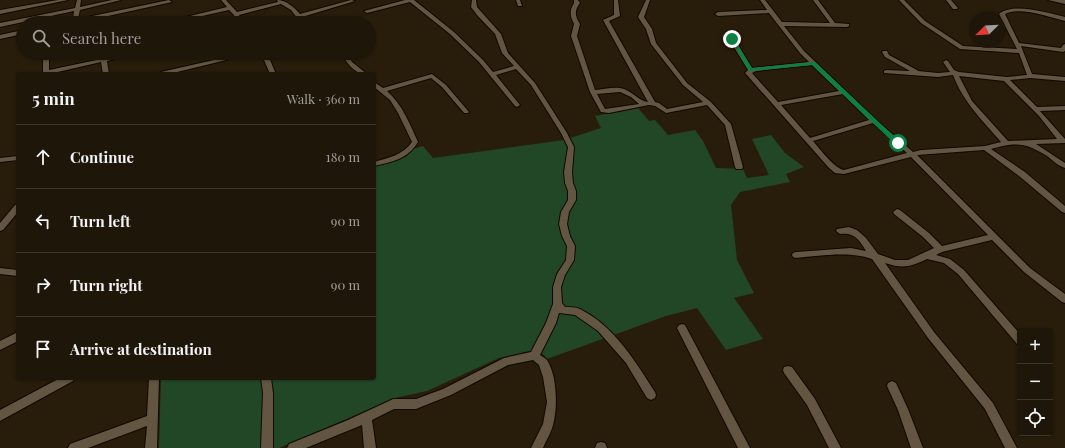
<!DOCTYPE html>
<meta charset="utf-8">
<style>
body{margin:0;font-family:"Playfair Display",serif;background:#261f12;color:#f1f3f6}
.controls{position:absolute;right:12px;bottom:12px;display:grid;overflow:hidden;border-radius:4px;box-shadow:0 1px 3px #0004}
.controls button{width:36px;height:36px;display:grid;place-items:center;padding:0;border:0;border-bottom:1px solid #3c3529;background:#1e1608;color:#f1f3f6;font:20px sans-serif}
.compass{position:absolute;left:969px;top:12px;width:36px;height:36px;border-radius:50%;background:#1e1608;box-shadow:0 1px 3px #0004;rotate:246deg}
.stop{position:absolute;width:12px;height:12px;margin:-9px;border:3px solid #0b8043;border-radius:50%;background:#fff}
.stop.end{background:#0b8043;border-color:#fff;box-shadow:0 1px 4px #0008}
.list{margin:0;padding:0;list-style:none}
h2{display:flex;justify-content:space-between;align-items:center;height:52px;margin:0;padding:0 16px;font-size:17px}
h2 small{font-size:13px;font-weight:400;color:#a19f9c}
.list li{display:grid;grid-template-columns:26px 1fr auto;gap:12px;align-items:center;box-sizing:border-box;height:64px;padding:0 16px;border-top:1px solid #3c3529}
.list b{display:block;font-size:15px;white-space:nowrap}
.list em{font-size:13px;font-style:normal;color:#a19f9c}
.icon{flex:none;width:22px;height:22px;fill:none;stroke:currentColor;stroke-width:2;stroke-linecap:round;stroke-linejoin:round}
.map{position:relative;flex:none;width:1065px;height:448px;overflow:hidden}
.search{position:absolute;background:#1e1608;box-shadow:0 1px 3px #0004;left:16px;top:16px;width:360px;height:44px;display:flex;align-items:center;gap:10px;box-sizing:border-box;padding:0 14px;border-radius:22px;color:#a19f9c;font-size:15px}
.panel{position:absolute;background:#1e1608;box-shadow:0 1px 3px #0004;left:16px;top:72px;width:360px;height:308px;border-radius:4px}
.map>svg:first-child{display:block}
.green{fill:#224726}
.lines{fill:none;stroke-linecap:round;stroke-linejoin:round}
.street-casing{stroke:#100700;stroke-width:2}
.street{fill:#625541;fill-rule:evenodd}
.route{fill:#0b8043}
</style>
<div class="map">
<svg width="1065" height="448" viewBox="0 0 1065 448">
<rect width="100%" height="100%" fill="#281d0a"/>
<!-- green -->
<path class="green" d="M 638,108 L 649,121 L 655,120 L 668,135 L 695,130 L 703,141 L 716,168 L 743,169 L 747,178 L 769,175 L 752,139 L 771,135 L 785,153 L 804,167 L 786,174 L 790,182 L 740,192 L 731,205 L 737,260 L 754,293 L 734,298 L 763,339 L 726,350 L 697,308 L 666,316 L 547,359 L 543,354 L 529,351 L 499,358 L 427,391 L 395,398 L 279,448 L 159,448 L 161,378 L 374,378 L 374,166 L 406,157 L 413,149 L 423,146 L 433,158 L 564,140 L 601,128 L 595,116 Z"/>
<g class="lines">
<defs>
<path id="street" d="M 58,0 L 68,0 L 0,14 L 0,10 Z
M 77,0 L 81,0 L 80,7 L 112,0 L 121,0 L 80,10 L 78,19 L 169,0 L 172,2 L 76,23 L 65,23 L 73,20 L 74,11 L 0,27 L 0,23 L 75,8 Z
M 221,0 L 226,0 L 237,12 L 278,2 L 277,0 C 286,0 294,7 300,14 L 351,0 L 355,1 L 302,17 L 307,23 L 301,23 L 291,10 L 281,4 L 239,15 L 243,23 L 237,23 L 234,15 L 229,10 L 171,23 L 161,23 L 227,7 Z
M 405,0 L 414,0 L 454,32 L 483,60 L 493,72 L 514,66 L 502,53 L 495,34 L 477,15 L 471,7 L 472,0 L 476,0 L 477,7 L 501,34 L 508,53 L 535,83 L 567,133 L 574,147 L 572,172 L 573,183 L 576,191 L 576,200 L 569,212 L 567,224 L 570,236 L 575,246 L 574,260 L 565,275 L 561,287 L 562,303 L 565,307 C 570,307 576,307 580,309 C 614,326 635,361 655,392 L 656,395 L 655,398 L 651,400 L 647,398 L 626,363 L 598,331 L 575,315 L 559,313 L 556,323 L 540,355 C 542,356 545,358 547,360 C 557,375 558,408 553,425 C 551,433 546,441 543,448 L 531,448 L 543,424 L 547,402 L 543,377 L 539,365 L 533,360 L 508,365 L 451,395 L 416,409 L 394,409 L 372,420 L 376,448 L 364,448 L 362,425 L 306,448 L 287,448 L 289,444 L 348,420 L 389,401 L 393,399 L 416,399 L 443,389 L 504,358 L 531,352 L 546,323 L 553,304 L 553,287 L 557,274 L 566,260 L 567,246 L 562,236 L 559,224 L 561,212 L 568,200 L 568,191 L 565,183 L 564,172 L 568,147 L 561,133 L 531,85 L 516,69 L 496,75 L 520,105 L 517,107 L 515,106 L 479,62 L 450,34 L 410,2 L 367,13 L 364,11 Z
M 516,0 L 520,0 L 522,6 L 518,6 Z
M 574,0 L 578,0 L 580,3 C 574,11 575,16 580,24 L 577,36 L 595,90 C 604,89 616,86 624,89 C 633,92 639,101 648,102 L 603,20 L 614,15 L 614,0 L 618,0 L 620,16 L 609,21 L 655,102 L 659,103 L 667,109 L 703,102 L 683,85 L 651,44 L 646,29 L 638,17 L 646,0 L 650,0 L 644,17 L 652,29 L 656,43 L 687,83 L 711,102 L 731,124 L 743,167 L 742,169 L 736,169 L 735,167 L 725,125 L 707,105 L 666,113 L 655,106 L 649,105 L 609,113 L 601,112 L 590,92 L 571,36 L 574,24 C 570,16 569,11 574,3 ZM 620,92 L 631,97 L 639,104 L 605,109 L 597,94 Z
M 760,0 L 765,0 L 782,22 L 830,23 L 813,0 L 818,0 L 835,23 L 849,24 L 849,26 L 847,27 L 784,26 L 804,51 L 876,120 L 913,152 L 921,150 L 985,146 L 1001,142 C 983,121 963,102 953,75 L 938,77 L 884,73 L 884,71 L 886,70 L 910,71 L 885,57 L 882,52 L 883,51 L 887,51 L 889,55 L 917,70 L 918,71 L 938,73 L 950,72 L 943,62 L 946,60 L 948,61 L 954,70 L 959,72 L 1007,77 L 1027,75 L 1019,53 L 960,49 L 921,23 L 899,0 L 904,0 L 925,21 L 963,46 L 1017,49 L 999,14 C 1013,2 1048,13 1065,17 L 1065,21 C 1050,17 1018,6 1005,14 L 1019,43 L 1061,48 L 1063,45 L 1065,44 L 1065,51 L 1063,52 L 1021,46 L 1032,74 L 1065,77 L 1065,81 L 1030,78 L 1010,80 L 1037,107 L 1065,106 L 1065,110 L 1040,111 L 1065,139 L 1065,143 L 1036,144 L 1065,163 L 1065,168 C 1058,166 1052,160 1047,156 C 1025,142 1015,142 991,149 L 1025,172 L 1065,206 L 1065,213 L 1062,212 L 1019,176 L 984,150 L 917,155 L 1030,268 L 1065,294 L 1065,303 L 1062,302 L 1024,272 L 992,240 L 942,252 L 936,255 L 950,259 L 964,270 L 1020,334 L 1020,345 L 1017,344 L 958,274 L 944,263 L 927,259 C 910,267 903,269 885,263 L 934,332 L 993,403 L 1017,448 L 1005,448 L 985,409 L 928,338 L 872,259 C 848,251 821,256 796,258 L 793,257 L 792,255 L 793,253 L 796,252 L 851,248 L 866,251 C 859,239 854,232 840,234 L 836,231 L 837,229 L 849,227 L 857,230 L 866,238 L 878,254 L 895,260 L 908,260 L 934,248 L 923,237 L 894,214 L 893,212 L 897,209 L 900,210 L 929,233 L 942,246 L 988,235 L 911,157 L 844,174 L 835,173 L 829,168 L 746,74 L 745,73 L 748,70 L 729,39 L 734,38 L 752,68 L 809,62 L 800,53 L 769,13 L 718,16 L 715,14 L 718,12 L 767,10 ZM 812,65 L 839,91 L 778,102 L 752,73 L 756,71 ZM 959,76 L 1004,81 L 1039,116 L 1057,139 L 1008,141 L 972,101 ZM 843,94 L 869,120 L 810,138 L 781,105 ZM 873,123 L 907,153 L 844,170 C 834,168 820,149 813,141 Z
M 946,0 L 951,0 L 958,8 L 957,9 L 953,9 Z
M 1048,0 L 1065,0 L 1065,4 Z
M 23,30 L 23,34 L 0,39 L 0,35 Z
M 43,53 L 49,53 L 49,70 L 130,53 L 141,53 L 107,61 L 109,74 L 103,74 L 101,62 L 49,74 L 43,74 Z
M 245,53 L 255,53 L 169,74 L 158,74 L 161,72 Z
M 261,53 L 267,53 L 276,74 L 270,74 Z
M 341,53 L 347,53 L 352,62 L 367,74 C 354,74 347,63 341,53 Z
M 432,74 L 446,85 L 469,112 L 468,113 L 464,113 L 442,87 L 431,78 L 387,91 C 402,104 410,124 418,142 C 408,159 392,162 374,166 L 374,162 C 388,158 403,155 412,142 L 398,113 L 390,100 L 374,87 L 374,82 L 383,88 Z
M 18,156 L 18,160 L 0,162 L 0,158 Z
M 18,204 L 18,212 L 3,230 L 0,231 L 0,223 L 15,205 Z
M 0,268 L 18,270 L 18,276 L 0,274 Z
M 682,324 L 685,325 L 750,448 L 738,448 L 677,328 L 679,325 Z
M 18,332 L 18,341 L 0,350 L 0,341 Z
M 788,366 L 792,367 L 815,399 L 841,448 L 829,448 L 807,405 L 784,373 L 783,370 L 784,367 Z
M 60,378 L 74,378 L 73,381 L 0,421 L 0,410 Z
M 149,378 L 159,378 L 157,448 L 145,448 L 147,426 L 88,448 L 68,448 L 70,444 L 147,416 Z
M 261,378 L 271,378 L 273,393 L 273,448 L 261,448 L 263,393 Z
M 892,381 L 896,383 L 908,409 L 923,448 L 911,448 L 898,410 L 887,386 L 888,383 Z
M 601,442 L 605,443 L 607,448 L 595,448 L 597,443 Z"/>
</defs>
<!-- street casing -->
<use href="#street" class="street-casing"/>
<!-- street -->
<use href="#street" class="street"/>
</g>
<!-- route -->
<path class="route" d="M 730,38 L 733,38 L 752,68 L 815,62 L 901,143 L 896,145 L 812,65 L 749,71 Z"/>
</svg>
<div class="controls">
<button>+</button>
<button>−</button>
<button><svg class="icon" aria-label="locate" viewBox="0 0 24 24"><circle cx="12" cy="12" r="6"/><path d="M12 2v4M12 18v4M2 12h4M18 12h4"/></svg></button>
</div>
<svg class="compass" viewBox="-18 -18 36 36"><path d="M0-13l5 13h-10z" fill="#e53935"/><path d="M0 13l5-13h-10z" fill="#a19f9c"/></svg>
<div class="stop" style="left:898px;top:143px"></div>
<div class="stop end" style="left:732px;top:39px"></div>
<div class="search"><svg class="icon" aria-label="search" viewBox="0 0 24 24"><circle cx="10" cy="10" r="6"/><path d="M15 15l6 6"/></svg>Search here</div>
<section class="panel">
<h2>5 min<small>Walk · 360 m</small></h2>
<ul class="list">
<li><svg class="icon" aria-label="ahead" viewBox="0 0 24 24"><path d="M12 20V5M6 11l6-6 6 6"/></svg><div><b>Continue</b></div><em>180 m</em></li>
<li><svg class="icon" aria-label="left" viewBox="0 0 24 24"><path d="M17 20v-9H6M10 6l-5 5 5 5"/></svg><div><b>Turn left</b></div><em>90 m</em></li>
<li><svg class="icon" aria-label="right" viewBox="0 0 24 24"><path d="M7 20v-9h11M14 6l5 5-5 5"/></svg><div><b>Turn right</b></div><em>90 m</em></li>
<li><svg class="icon" aria-label="arrive" viewBox="0 0 24 24"><path d="M6 21V4h12l-3 4 3 4H6"/></svg><div><b>Arrive at destination</b></div></li>
</ul>
</section>
</div>
